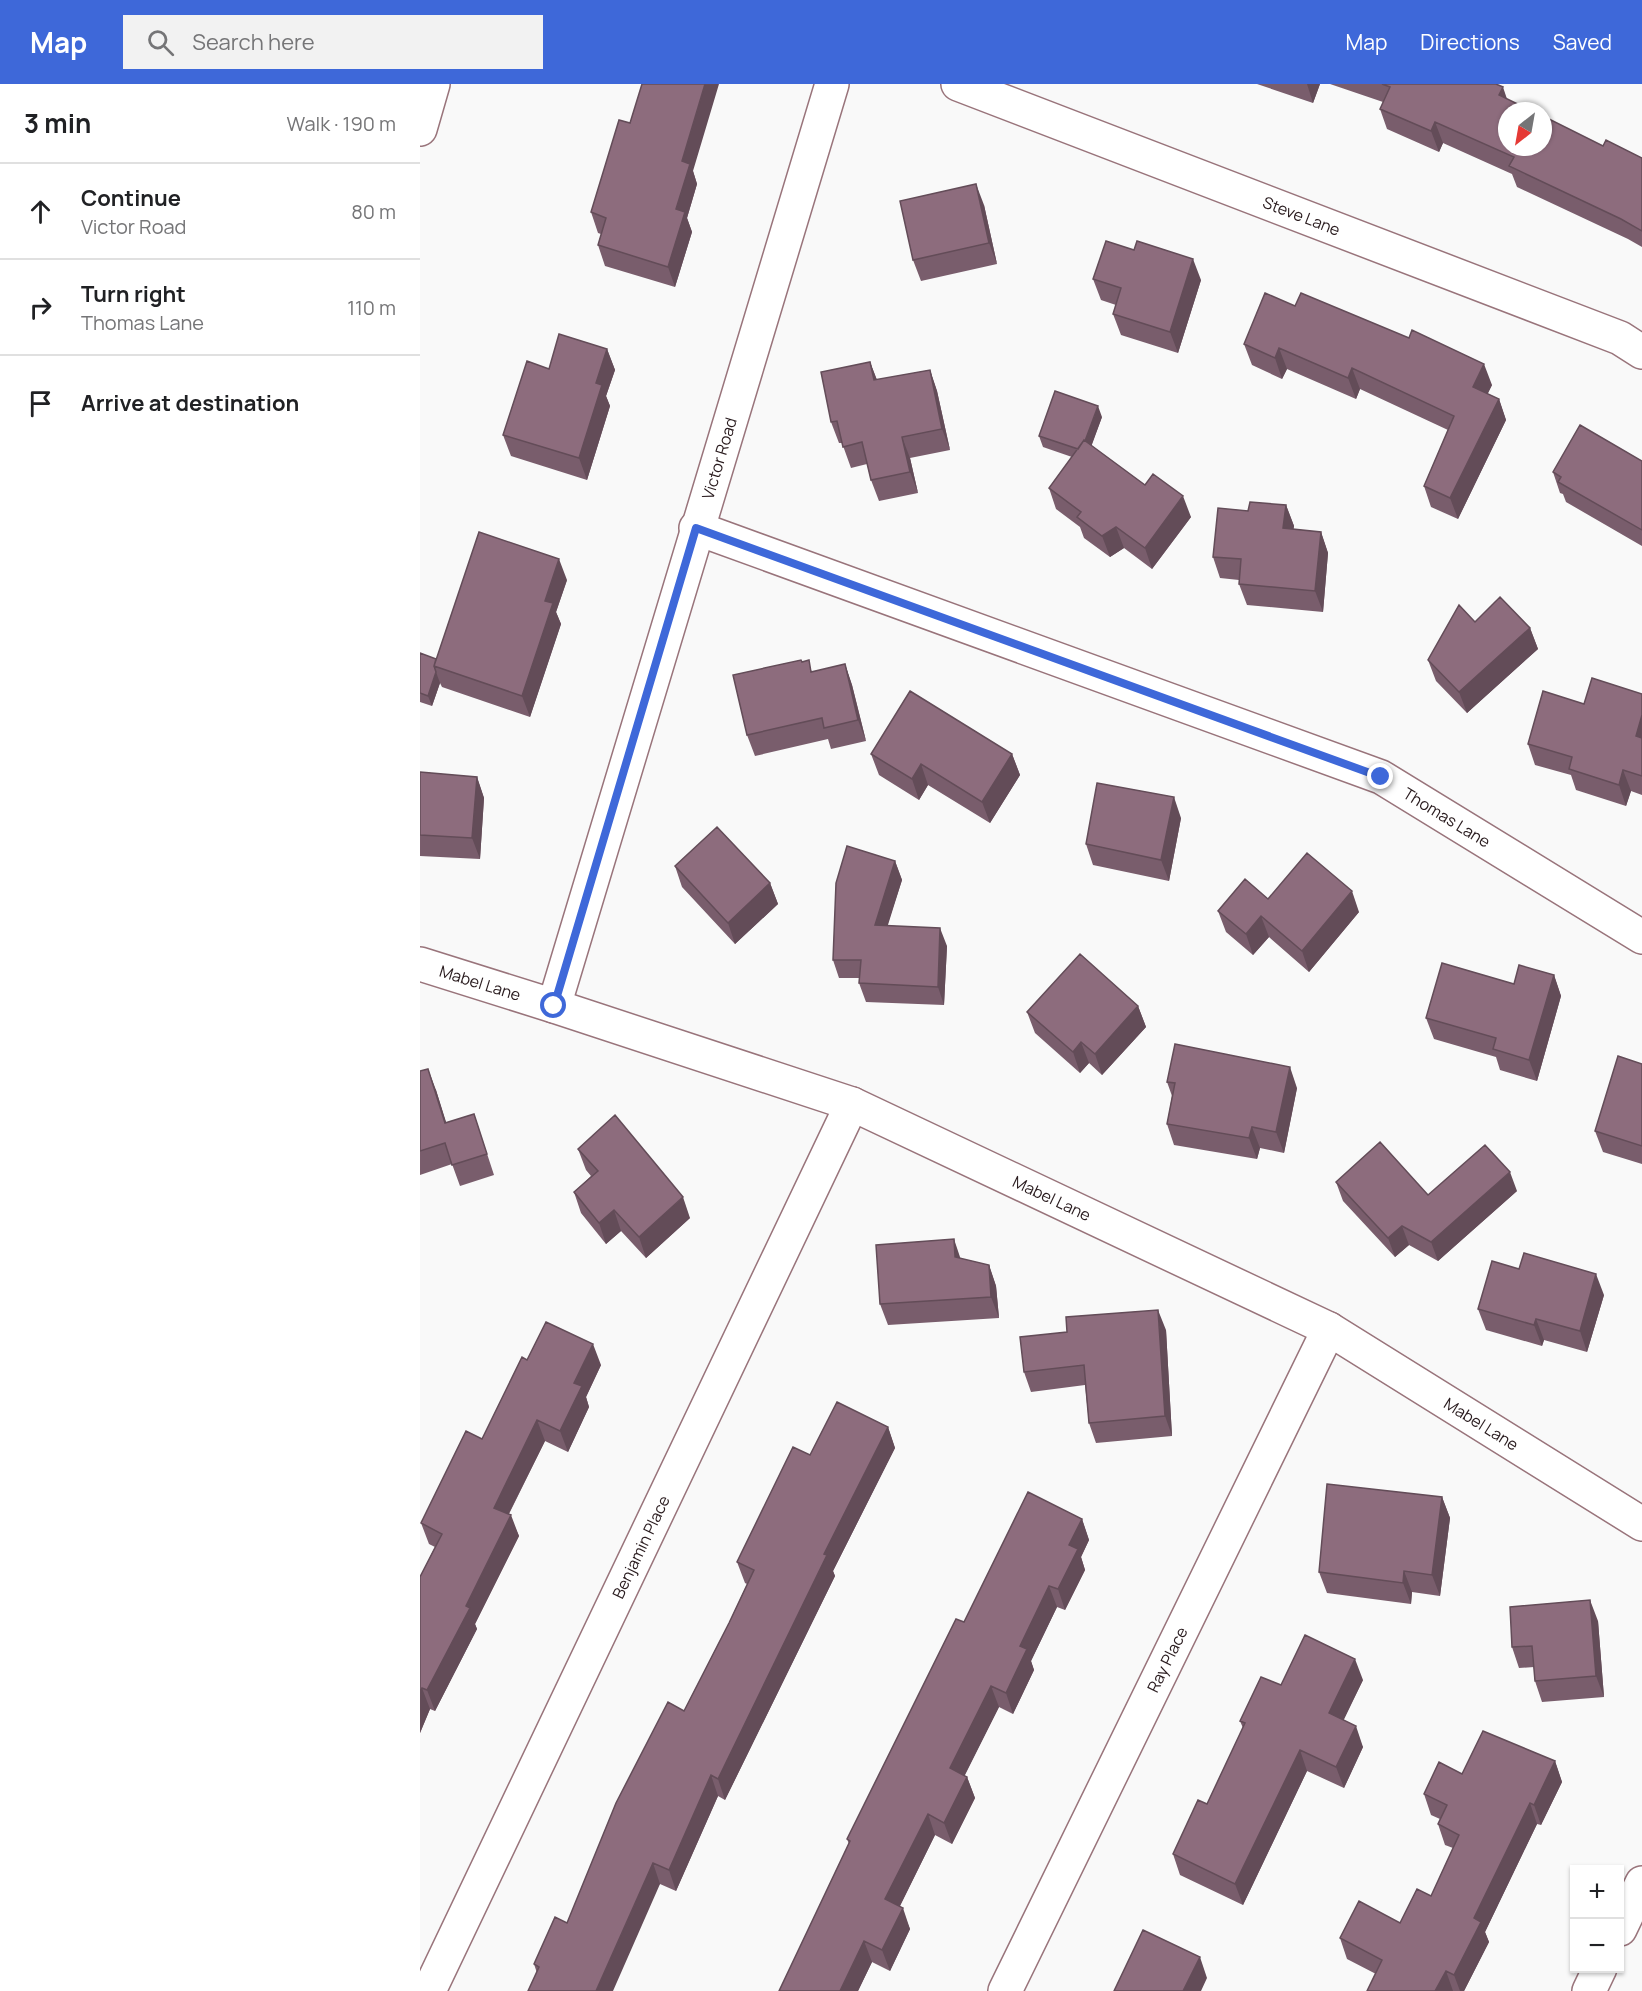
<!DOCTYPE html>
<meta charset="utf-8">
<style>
body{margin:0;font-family:Manrope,sans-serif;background:#f2f2f2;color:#202124}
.controls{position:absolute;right:18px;bottom:18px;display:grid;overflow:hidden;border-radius:0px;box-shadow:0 2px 4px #0004}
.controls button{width:54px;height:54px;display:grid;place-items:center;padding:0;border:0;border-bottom:2px solid #e0e0e0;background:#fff;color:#202124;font:30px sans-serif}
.compass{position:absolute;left:1078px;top:18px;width:54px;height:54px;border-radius:50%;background:#fff;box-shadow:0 2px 4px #0004;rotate:211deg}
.stop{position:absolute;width:18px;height:18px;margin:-14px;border:4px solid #3e68d9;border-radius:50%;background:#fff}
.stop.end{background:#3e68d9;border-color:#fff;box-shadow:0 2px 6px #0008}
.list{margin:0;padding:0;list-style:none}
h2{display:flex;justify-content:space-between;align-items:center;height:78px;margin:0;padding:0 24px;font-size:26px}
h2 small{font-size:20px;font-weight:400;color:#757577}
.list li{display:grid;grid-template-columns:39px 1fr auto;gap:18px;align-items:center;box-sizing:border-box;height:96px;padding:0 24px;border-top:2px solid #e0e0e0}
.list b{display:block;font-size:22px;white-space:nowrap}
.list p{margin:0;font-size:20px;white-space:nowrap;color:#757577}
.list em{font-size:20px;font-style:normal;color:#757577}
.icon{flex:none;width:33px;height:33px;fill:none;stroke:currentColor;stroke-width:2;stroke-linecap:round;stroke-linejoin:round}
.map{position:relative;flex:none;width:1222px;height:1907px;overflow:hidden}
header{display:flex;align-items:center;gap:36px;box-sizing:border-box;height:84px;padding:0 30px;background:#3e68d9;color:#fff}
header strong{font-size:28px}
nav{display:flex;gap:33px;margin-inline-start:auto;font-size:21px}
.search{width:420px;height:54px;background:#f2f2f2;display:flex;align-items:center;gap:15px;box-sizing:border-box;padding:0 21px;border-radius:0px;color:#757577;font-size:22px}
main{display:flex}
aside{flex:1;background:#fff}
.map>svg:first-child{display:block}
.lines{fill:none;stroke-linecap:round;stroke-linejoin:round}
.minor-casing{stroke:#99747b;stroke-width:36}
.minor{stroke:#fff;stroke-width:33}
.wall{fill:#795d6c}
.shaded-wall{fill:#634c58}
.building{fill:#8d6c7d;stroke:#634c58;stroke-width:1.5}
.route{stroke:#3e68d9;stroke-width:8}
.labels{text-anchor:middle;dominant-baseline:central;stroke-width:5;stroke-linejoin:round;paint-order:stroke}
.street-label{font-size:16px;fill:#291b1e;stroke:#fff}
</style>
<header>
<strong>Map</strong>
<div class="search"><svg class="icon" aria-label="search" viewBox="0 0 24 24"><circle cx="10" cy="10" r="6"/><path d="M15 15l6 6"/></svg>Search here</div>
<nav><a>Map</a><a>Directions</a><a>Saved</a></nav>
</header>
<main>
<aside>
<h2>3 min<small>Walk · 190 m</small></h2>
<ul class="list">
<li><svg class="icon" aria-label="ahead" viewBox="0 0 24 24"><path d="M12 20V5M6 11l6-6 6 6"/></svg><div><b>Continue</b><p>Victor Road</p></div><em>80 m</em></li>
<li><svg class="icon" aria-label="right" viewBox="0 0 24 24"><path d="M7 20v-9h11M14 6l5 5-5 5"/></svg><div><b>Turn right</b><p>Thomas Lane</p></div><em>110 m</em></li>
<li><svg class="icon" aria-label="arrive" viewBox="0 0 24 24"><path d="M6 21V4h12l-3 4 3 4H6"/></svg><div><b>Arrive at destination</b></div></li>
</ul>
</aside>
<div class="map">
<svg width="1222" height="1907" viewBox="0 0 1222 1907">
<rect width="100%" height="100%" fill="#f9f9f9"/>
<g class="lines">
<defs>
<g id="minor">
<path id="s1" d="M 538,0 L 1200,254 L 1222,268"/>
<path d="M 0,45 L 13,0"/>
<path id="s2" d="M 276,444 L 961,693 L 1222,853"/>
<path id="s3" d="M 0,880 L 134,922 L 432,1020 L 909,1245 L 1222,1440"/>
<path id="s4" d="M 134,922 L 412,0"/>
<path d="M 1200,1845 L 1222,1799"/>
<path id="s5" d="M 9,1907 L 432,1020"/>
<path id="s6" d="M 585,1907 L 909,1245"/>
<path d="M 1169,1907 L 1180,1884"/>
</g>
</defs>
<!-- minor casing -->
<use href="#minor" class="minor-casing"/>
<!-- minor -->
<use href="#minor" class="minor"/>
</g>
<!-- wall -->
<path class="wall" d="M 837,0 L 900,0 L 893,19 Z
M 910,0 L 1076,0 L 1087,15 L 1183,62 L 1222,74 L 1222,163 L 1208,155 L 1097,103 L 1092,90 L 1023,59 L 1019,68 L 967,45 L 960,25 L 963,18 Z
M 210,39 L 273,87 L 277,100 L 267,134 L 272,148 L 255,203 L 185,182 L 178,161 L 181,150 L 178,149 L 171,128 Z
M 564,121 L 577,180 L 501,197 L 493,176 Z
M 673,195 L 781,196 L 758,269 L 701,251 L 693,230 L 696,221 L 681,216 Z
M 875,222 L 1072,301 L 1067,310 L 1079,315 L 1086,336 L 1038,435 L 1011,423 L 1004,402 L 1028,346 L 940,305 L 936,315 L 867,285 L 862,295 L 832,281 L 824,260 Z
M 187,265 L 195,286 L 186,312 L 190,322 L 167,396 L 91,372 L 83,351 L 129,285 Z
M 450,278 L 457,296 L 510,286 L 517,307 L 530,366 L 490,374 L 498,409 L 459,417 L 451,396 L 447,380 L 431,384 L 422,359 L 419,359 L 411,338 Z
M 682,333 L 671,362 L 725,401 L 771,433 L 732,485 L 704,464 L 690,473 L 664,454 L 660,443 L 636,425 L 629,404 L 652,373 L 623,363 L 619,352 Z
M 1222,377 L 1222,462 L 1146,418 L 1143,410 L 1140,409 L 1133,388 Z
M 866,421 L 874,442 L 873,445 L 901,448 L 908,469 L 903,528 L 827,521 L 819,500 L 819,496 L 800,494 L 793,473 L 828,427 Z
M 147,496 L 136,528 L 141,540 L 110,633 L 22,603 L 20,599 L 12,622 L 0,618 L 0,569 L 16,575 Z
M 1055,538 L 1110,544 L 1118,565 L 1047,629 L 1016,597 L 1008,576 Z
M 382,578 L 393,588 L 425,580 L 432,601 L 446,657 L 411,665 L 408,655 L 335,672 L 327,651 Z
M 1222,610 L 1222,711 L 1211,707 L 1206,722 L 1156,706 L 1151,691 L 1115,681 L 1108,660 L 1164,620 Z
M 451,670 L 592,670 L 600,691 L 570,739 L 508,701 L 499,716 L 459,691 Z
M 0,688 L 57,693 L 64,714 L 60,775 L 0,772 Z
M 761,734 L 749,797 L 673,781 L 666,760 Z
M 475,777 L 482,796 L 467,842 L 527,862 L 524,921 L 446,918 L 439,899 L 440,894 L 419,894 L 413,876 Z
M 255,782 L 350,799 L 358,820 L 315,860 L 262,803 Z
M 848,815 L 939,828 L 889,888 L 849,853 L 833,871 L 806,848 L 798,827 Z
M 1134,891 L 1141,912 L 1117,997 L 1080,986 L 1076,973 L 1014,955 L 1006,934 L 1094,900 Z
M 718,922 L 726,943 L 682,991 L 669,979 L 660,989 L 615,949 L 607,928 Z
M 1222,980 L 1222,1080 L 1183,1068 L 1175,1047 Z
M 0,987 L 16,1006 L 26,1039 L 54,1030 L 74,1091 L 40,1102 L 32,1080 L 0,1091 Z
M 747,998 L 877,1004 L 864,1069 L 840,1064 L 837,1075 L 754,1061 L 747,1040 L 752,1012 Z
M 158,1065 L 270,1134 L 226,1174 L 201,1147 L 186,1160 L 161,1129 L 154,1108 L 171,1092 L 166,1086 Z
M 916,1098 L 1008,1111 L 1097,1107 L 1018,1177 L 989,1161 L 975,1173 L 923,1117 Z
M 569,1181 L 576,1202 L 579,1234 L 468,1241 L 460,1220 Z
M 1184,1211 L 1167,1268 L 1124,1256 L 1122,1262 L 1066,1246 L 1058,1225 Z
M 746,1246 L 752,1352 L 676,1359 L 669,1339 L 665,1301 L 611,1308 L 604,1288 Z
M 107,1276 L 181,1281 L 166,1313 L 169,1323 L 148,1368 L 125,1357 L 89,1430 L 99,1452 L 55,1540 L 57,1545 L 15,1627 L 10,1625 L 0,1649 L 0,1493 L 15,1463 L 9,1460 L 1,1439 L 62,1355 Z
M 468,1343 L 475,1364 L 413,1487 L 415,1492 L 305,1716 L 298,1712 L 256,1807 L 240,1800 L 117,1889 L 114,1880 L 147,1839 L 264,1627 L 309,1539 L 327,1500 L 325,1499 L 317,1478 L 390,1371 Z
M 1022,1413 L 1030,1434 L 1020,1512 L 992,1508 L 991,1520 L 907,1509 L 899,1488 Z
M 662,1435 L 669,1456 L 661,1473 L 665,1486 L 645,1526 L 637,1523 L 611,1577 L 614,1586 L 593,1630 L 579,1623 L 544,1692 L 547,1693 L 555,1714 L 532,1760 L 515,1751 L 480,1822 L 490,1845 L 470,1887 L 452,1878 L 438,1907 L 429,1760 L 427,1755 L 544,1538 Z
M 1178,1537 L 1184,1613 L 1122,1618 L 1115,1597 L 1114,1583 L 1099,1584 L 1092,1563 Z
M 943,1596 L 923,1636 L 943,1663 L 924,1704 L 887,1687 L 823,1821 L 760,1791 L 753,1770 L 787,1720 L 823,1644 L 820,1637 L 861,1601 Z
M 1135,1677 L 1142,1698 L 1121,1741 L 1117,1740 L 1065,1848 L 1069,1858 L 1044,1907 L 947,1907 L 956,1890 L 927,1875 L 920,1854 L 980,1839 L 1011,1812 L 1033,1764 L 1025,1761 L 1018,1740 L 1020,1735 L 1011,1731 L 1004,1710 L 1042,1690 Z"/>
<!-- shaded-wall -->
<path class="shaded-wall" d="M 285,0 L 299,0 L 273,87 L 277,100 L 267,134 L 272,148 L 255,203 L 248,183 L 262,77 Z
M 887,0 L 900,0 L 893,19 Z
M 1083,3 L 1090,24 L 1079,11 Z
M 1015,38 L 1023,59 L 1019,68 L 1011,47 Z
M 556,100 L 564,121 L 577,180 L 569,159 Z
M 773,175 L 781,196 L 758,269 L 750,248 Z
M 859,264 L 867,285 L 862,295 L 855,274 Z
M 187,265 L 195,286 L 186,312 L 190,322 L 167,396 L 159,374 L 176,299 Z
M 450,278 L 458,299 L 454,296 Z
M 1064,280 L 1072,301 L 1061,324 L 1053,303 Z
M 932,284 L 940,305 L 936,315 L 928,294 Z
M 510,286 L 517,307 L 530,366 L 522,345 Z
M 1079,315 L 1086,336 L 1038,435 L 1030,414 Z
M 678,322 L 682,333 L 666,377 L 662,366 Z
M 482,353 L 490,374 L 498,409 L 490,388 Z
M 763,412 L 771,433 L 732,485 L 725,464 Z
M 866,421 L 874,442 L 871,465 L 863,444 Z
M 696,443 L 704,464 L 690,473 L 682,452 Z
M 901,448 L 908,469 L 903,528 L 895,507 Z
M 139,475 L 147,496 L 136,528 L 141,540 L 110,633 L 102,612 L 125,517 Z
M 1110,544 L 1118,565 L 1047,629 L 1039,608 Z
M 425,580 L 432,601 L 446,657 L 438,636 Z
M 16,588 L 20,599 L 12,622 L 8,612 Z
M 1222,631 L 1222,669 L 1216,652 Z
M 592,670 L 600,691 L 570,739 L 562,718 Z
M 501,680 L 508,701 L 499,716 L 492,695 Z
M 1203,686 L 1211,707 L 1206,722 L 1199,701 Z
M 57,693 L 64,714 L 60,775 L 52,754 Z
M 754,713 L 761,734 L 749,797 L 741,776 Z
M 475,777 L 482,796 L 462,860 L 455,841 Z
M 350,799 L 358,820 L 315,860 L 308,839 Z
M 932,807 L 939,828 L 889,888 L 882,867 Z
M 841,832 L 849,853 L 833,871 L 826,850 Z
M 520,844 L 527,862 L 524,921 L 518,903 Z
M 1134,891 L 1141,912 L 1117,997 L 1109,976 Z
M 718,922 L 726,943 L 682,991 L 675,970 Z
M 661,958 L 669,979 L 660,989 L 653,968 Z
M 870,983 L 877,1004 L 864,1069 L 856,1048 Z
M 8,985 L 16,1006 L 33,1060 L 25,1039 Z
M 832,1043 L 840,1064 L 837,1075 L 829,1054 Z
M 1090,1088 L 1097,1107 L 1018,1177 L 1011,1158 Z
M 263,1113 L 270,1134 L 226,1174 L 219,1153 Z
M 194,1126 L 201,1147 L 186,1160 L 179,1139 Z
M 982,1142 L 989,1161 L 975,1173 L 968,1154 Z
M 534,1155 L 541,1176 L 535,1173 Z
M 569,1181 L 576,1202 L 579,1234 L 571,1213 Z
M 1176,1190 L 1184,1211 L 1167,1268 L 1160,1247 Z
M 738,1226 L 746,1246 L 752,1352 L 745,1332 Z
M 1116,1235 L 1124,1256 L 1122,1262 L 1114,1241 Z
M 173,1260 L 181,1281 L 166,1313 L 169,1323 L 148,1368 L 140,1347 L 154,1299 Z
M 117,1336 L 125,1357 L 81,1445 L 74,1424 Z
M 468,1343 L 475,1364 L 413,1487 L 415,1492 L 305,1716 L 298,1695 L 404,1470 Z
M 1022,1413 L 1030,1434 L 1020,1512 L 1012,1491 Z
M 91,1431 L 99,1452 L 55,1540 L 57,1545 L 15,1627 L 7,1606 L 46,1522 Z
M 662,1435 L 669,1456 L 661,1473 L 665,1486 L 645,1526 L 638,1505 L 649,1461 Z
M 984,1487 L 992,1508 L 991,1520 L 983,1499 Z
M 629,1502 L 637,1523 L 611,1577 L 614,1586 L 593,1630 L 586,1609 L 600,1562 Z
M 1170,1516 L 1178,1537 L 1184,1613 L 1176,1592 Z
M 935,1575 L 943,1596 L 917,1650 L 909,1629 Z
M 571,1602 L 579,1623 L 538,1705 L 530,1684 Z
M 2,1604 L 10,1625 L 0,1649 L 0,1609 Z
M 936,1642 L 943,1663 L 924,1704 L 916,1683 Z
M 880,1666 L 887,1687 L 823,1821 L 815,1800 Z
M 1135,1677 L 1142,1698 L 1121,1741 L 1114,1721 Z
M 291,1691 L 298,1712 L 256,1807 L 249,1786 Z
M 547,1693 L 555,1714 L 532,1760 L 524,1739 Z
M 1110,1719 L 1117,1740 L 1065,1848 L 1069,1858 L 1044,1907 L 1040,1907 L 1034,1891 L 1054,1834 Z
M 508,1730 L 515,1751 L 473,1836 L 465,1815 Z
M 233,1779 L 240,1800 L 193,1907 L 176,1907 Z
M 483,1824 L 490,1845 L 470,1887 L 462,1866 Z
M 444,1857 L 452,1878 L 438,1907 L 420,1907 Z
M 780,1873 L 787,1894 L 781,1907 L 763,1907 Z
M 1026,1887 L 1033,1907 L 1015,1907 Z"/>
<!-- building -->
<path class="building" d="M 222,0 L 285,0 L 262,77 L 270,80 L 256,125 L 265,128 L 248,183 L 178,161 L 186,134 L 171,128 L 199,36 L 210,39 Z
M 962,0 L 1076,0 L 1083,3 L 1079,11 L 1112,27 L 1087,27 L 1087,63 L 1123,63 L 1123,32 L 1183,62 L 1186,56 L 1222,74 L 1222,147 L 1201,135 L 1089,82 L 1094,73 L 1015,38 L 1011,47 L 960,25 L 970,3 Z
M 556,100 L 569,159 L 493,176 L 480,117 Z
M 686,157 L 714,166 L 717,157 L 773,175 L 750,248 L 693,230 L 701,204 L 673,195 Z
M 845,209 L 875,222 L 881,209 L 989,254 L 992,246 L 1064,280 L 1053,303 L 1079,315 L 1030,414 L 1004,402 L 1034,332 L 932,284 L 928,294 L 859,264 L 855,274 L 824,260 Z
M 139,250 L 187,265 L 176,299 L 182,301 L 159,374 L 83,351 L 107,277 L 129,285 Z
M 450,278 L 454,296 L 510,286 L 522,345 L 482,353 L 490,388 L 451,396 L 442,358 L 423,363 L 417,337 L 411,338 L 401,288 Z
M 635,307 L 678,322 L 665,357 L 664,356 L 658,365 L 619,352 Z
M 1160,341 L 1222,377 L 1222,446 L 1138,398 L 1141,393 L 1133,388 Z
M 664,356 L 725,401 L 733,390 L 763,412 L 725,464 L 696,443 L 682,452 L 657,433 L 661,428 L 629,404 Z
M 830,418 L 866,421 L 863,444 L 901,448 L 895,507 L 819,500 L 821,475 L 793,473 L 798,424 L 828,427 Z
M 59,448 L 139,475 L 125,517 L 133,519 L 102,612 L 14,582 Z
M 1080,513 L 1110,544 L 1039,608 L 1008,576 L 1039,521 L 1055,538 Z
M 0,569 L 16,575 L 14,582 L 16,588 L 8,612 L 0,609 Z
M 381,576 L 382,578 L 389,576 L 391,588 L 425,580 L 438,636 L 404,644 L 402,634 L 327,651 L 313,591 Z
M 1172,594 L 1222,610 L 1222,631 L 1216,652 L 1222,654 L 1222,692 L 1203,686 L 1199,701 L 1149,685 L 1152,673 L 1108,660 L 1123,607 L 1164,620 Z
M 490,607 L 592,670 L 562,718 L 501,680 L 492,695 L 451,670 Z
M 0,688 L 57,693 L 52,754 L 0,751 Z
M 677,699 L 754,713 L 741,776 L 666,760 Z
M 297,743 L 350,799 L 308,839 L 255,782 Z
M 427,762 L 475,777 L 455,841 L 520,844 L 518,903 L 439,899 L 441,876 L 413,876 L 416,799 Z
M 887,769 L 932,807 L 882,867 L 841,832 L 826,850 L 798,827 L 825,795 L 848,815 Z
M 660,870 L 718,922 L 675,970 L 661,958 L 653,968 L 607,928 Z
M 1022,879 L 1094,900 L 1099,881 L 1134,891 L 1109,976 L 1073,965 L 1076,954 L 1006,934 Z
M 755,960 L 870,983 L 856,1048 L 832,1043 L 829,1054 L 747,1040 L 755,999 L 747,998 Z
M 1198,972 L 1222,980 L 1222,1062 L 1175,1047 Z
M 8,985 L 25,1039 L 54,1030 L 67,1070 L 32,1081 L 25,1059 L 0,1067 L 0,987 Z
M 195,1031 L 263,1113 L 219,1153 L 194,1126 L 179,1139 L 154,1108 L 178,1087 L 158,1065 Z
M 960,1058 L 1008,1111 L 1065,1061 L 1090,1088 L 1011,1158 L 982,1142 L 968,1154 L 916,1098 Z
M 534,1155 L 535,1173 L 569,1181 L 571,1213 L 460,1220 L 456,1161 Z
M 1104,1169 L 1176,1190 L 1160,1247 L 1116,1235 L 1114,1241 L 1058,1225 L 1072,1177 L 1099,1185 Z
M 738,1226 L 745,1332 L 669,1339 L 664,1281 L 604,1288 L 600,1253 L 647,1248 L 646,1233 Z
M 126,1238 L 173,1260 L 154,1299 L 162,1302 L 140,1347 L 117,1336 L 74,1424 L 91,1431 L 46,1522 L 50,1524 L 7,1606 L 2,1604 L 0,1609 L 0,1493 L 22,1450 L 1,1439 L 46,1347 L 62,1355 L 102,1273 L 107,1276 Z
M 417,1318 L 468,1343 L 404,1470 L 407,1471 L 298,1695 L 291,1691 L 249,1786 L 233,1779 L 176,1907 L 108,1907 L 119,1883 L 114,1880 L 135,1833 L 147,1839 L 196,1719 L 248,1618 L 264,1627 L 309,1539 L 334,1486 L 317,1478 L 373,1363 L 390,1371 Z
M 907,1400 L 1022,1413 L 1012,1491 L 984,1487 L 983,1499 L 899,1488 Z
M 608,1408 L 662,1435 L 649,1461 L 658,1465 L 638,1505 L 629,1502 L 600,1562 L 607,1565 L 586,1609 L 571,1602 L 530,1684 L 547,1693 L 524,1739 L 508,1730 L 465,1815 L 483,1824 L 462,1866 L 444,1857 L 420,1907 L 359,1907 L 430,1757 L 427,1755 L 536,1535 L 544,1538 Z
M 1170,1516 L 1176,1592 L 1115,1597 L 1112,1562 L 1092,1563 L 1090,1523 Z
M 885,1551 L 935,1575 L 909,1629 L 936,1642 L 916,1683 L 880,1666 L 815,1800 L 753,1770 L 778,1716 L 787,1720 L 825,1639 L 820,1637 L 841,1593 L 861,1601 Z
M 1063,1647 L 1135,1677 L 1114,1721 L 1110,1719 L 1054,1834 L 1061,1838 L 1034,1891 L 1026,1887 L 1015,1907 L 947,1907 L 962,1876 L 920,1854 L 939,1817 L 980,1839 L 997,1805 L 1011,1812 L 1039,1751 L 1018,1740 L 1027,1721 L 1004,1710 L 1019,1678 L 1042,1690 Z
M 723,1846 L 780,1873 L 763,1907 L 694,1907 Z"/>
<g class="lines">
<!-- route -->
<path class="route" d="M 134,922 L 276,444 L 961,693"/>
</g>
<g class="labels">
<!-- street labels -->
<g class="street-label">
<text stroke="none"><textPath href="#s1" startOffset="368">Steve Lane</textPath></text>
<text stroke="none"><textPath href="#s4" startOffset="572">Victor Road</textPath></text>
<text stroke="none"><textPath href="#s2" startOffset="806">Thomas Lane</textPath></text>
<text stroke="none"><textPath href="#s3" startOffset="63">Mabel Lane</textPath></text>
<text stroke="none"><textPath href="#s3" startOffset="675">Mabel Lane</textPath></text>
<text stroke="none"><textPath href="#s3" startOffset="1161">Mabel Lane</textPath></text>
<text stroke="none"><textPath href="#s5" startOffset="492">Benjamin Place</textPath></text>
<text stroke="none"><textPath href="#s6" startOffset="369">Ray Place</textPath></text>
</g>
</g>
</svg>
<div class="controls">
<button>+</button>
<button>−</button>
</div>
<svg class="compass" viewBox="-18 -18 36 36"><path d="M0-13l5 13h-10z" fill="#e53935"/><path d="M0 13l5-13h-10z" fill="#757577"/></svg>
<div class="stop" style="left:134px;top:922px"></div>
<div class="stop end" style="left:961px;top:693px"></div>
</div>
</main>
